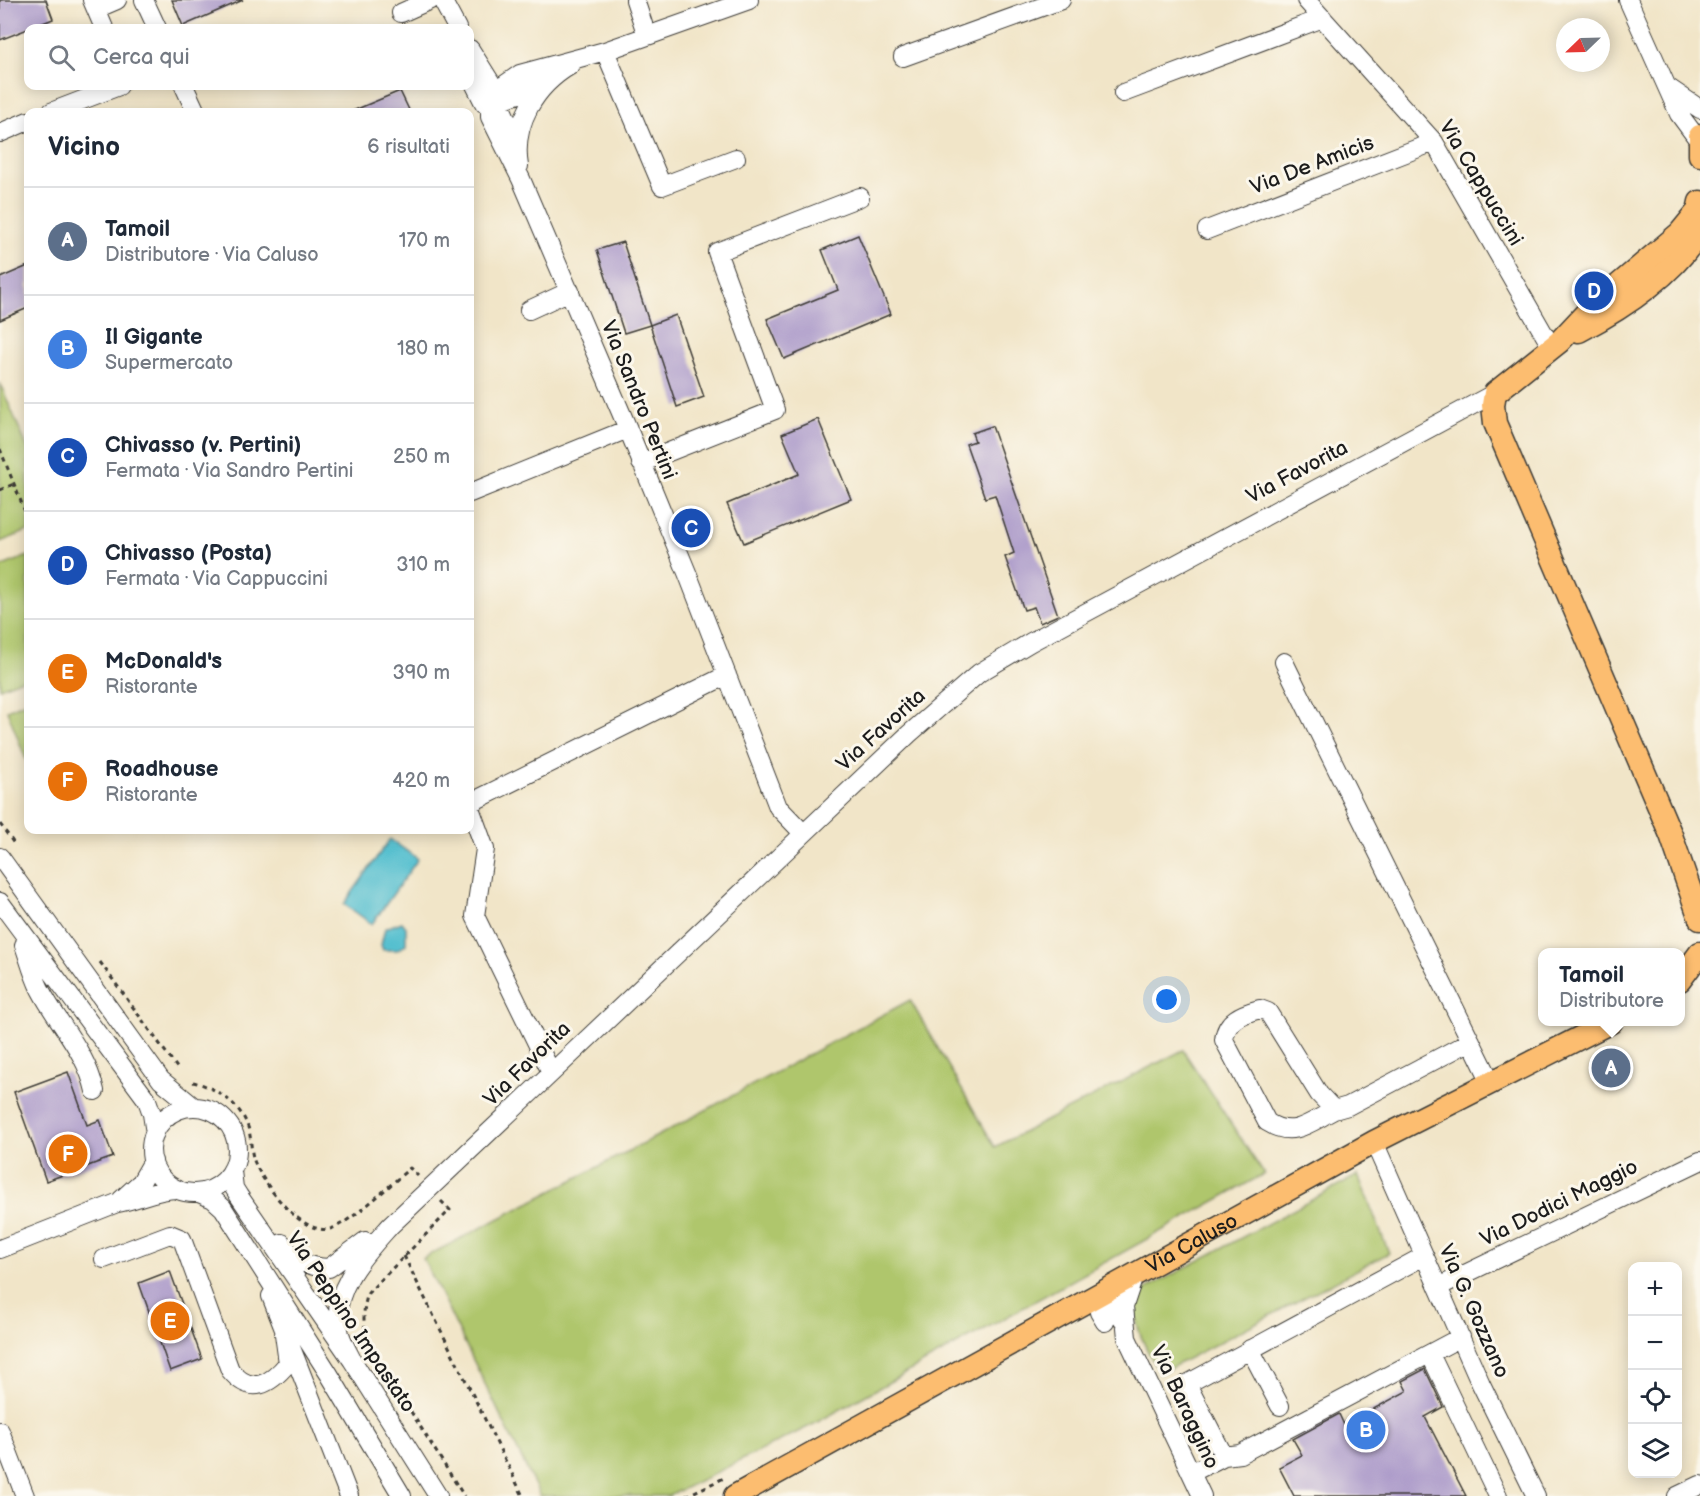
<!DOCTYPE html>
<html lang="it">
<meta charset="utf-8">
<style>
body{margin:0;font-family:"Balsamiq Sans",sans-serif;background:#f6f6f7;color:#1f2937}
.controls{position:absolute;right:18px;bottom:18px;display:grid;overflow:hidden;border-radius:12px;box-shadow:0 3px 15px #0003}
.controls button{width:54px;height:54px;display:grid;place-items:center;padding:0;border:0;border-bottom:2px solid #e0e1e3;background:#fff;color:#1f2937;font:30px sans-serif}
.compass{position:absolute;left:1556px;top:18px;width:54px;height:54px;border-radius:50%;background:#fff;box-shadow:0 3px 15px #0003;rotate:247deg}
.you{position:absolute;left:1167px;top:1000px;width:21px;height:21px;margin:-15px;border:4px solid #fff;border-radius:50%;background:#1a73e8;box-shadow:0 0 0 9px #1a73e833}
.badge{display:grid;place-items:center;width:39px;height:39px;border-radius:50%;background:#b45309;color:#fff;font-size:20px;font-weight:700}
.pin{position:absolute;translate:-50% -50%;border:3px solid #fff;box-shadow:0 2px 6px #0006}
.popup{position:absolute;left:1538px;top:948px;width:147px;height:78px;box-sizing:border-box;display:grid;place-content:center;border-radius:12px;background:#fff;filter:drop-shadow(0 2px 4px #0005);font-size:20px;white-space:nowrap;color:#747a83}
.popup b{font-size:22px;color:#1f2937}
.popup::after{content:'';position:absolute;left:50%;top:100%;margin-left:-12px;border:12px solid transparent;border-top-color:#fff}
.list{margin:0;padding:0;list-style:none}
h2{display:flex;justify-content:space-between;align-items:center;height:78px;margin:0;padding:0 24px;font-size:26px}
h2 small{font-size:20px;font-weight:400;color:#747a83}
.list li{display:grid;grid-template-columns:39px 1fr auto;gap:18px;align-items:center;box-sizing:border-box;height:108px;padding:0 24px;border-top:2px solid #e0e1e3}
.list b{display:block;font-size:22px;white-space:nowrap}
.list p{margin:0;font-size:20px;white-space:nowrap;color:#747a83}
.list em{font-size:20px;font-style:normal;color:#747a83}
.icon{flex:none;width:33px;height:33px;fill:none;stroke:currentColor;stroke-width:2;stroke-linecap:round;stroke-linejoin:round}
.map{position:relative;flex:none;width:1700px;height:1496px;overflow:hidden}
.search{position:absolute;background:#fff;box-shadow:0 3px 15px #0003;left:24px;top:24px;width:450px;height:66px;display:flex;align-items:center;gap:15px;box-sizing:border-box;padding:0 21px;border-radius:12px;color:#747a83;font-size:22px}
.panel{position:absolute;background:#fff;box-shadow:0 3px 15px #0003;left:24px;top:108px;width:450px;height:726px;border-radius:12px}
.map>svg:first-child{display:block}
.green{fill:#afc66c;stroke:#667144;stroke-width:1.5}
.water{fill:#54bfcf;stroke:#386e76;stroke-width:1.5}
.building{fill:#ad9cca}
.lines{fill:none;stroke-linecap:round;stroke-linejoin:round}
.minor-casing{stroke:#3c3a36;stroke-width:20}
.major-casing{stroke:#3c3a36;stroke-width:25}
.path{stroke:#3c3a36;stroke-width:3;stroke-dasharray:4.5 4.5;stroke-linecap:butt}
.minor{stroke:#fff;stroke-width:18}
.major{stroke:#fcbd6f;stroke-width:22}
.labels{text-anchor:middle;dominant-baseline:central;stroke-width:6;stroke-linejoin:round;paint-order:stroke}
.street-label{font-size:21px;fill:#1c1c1c;stroke:#fbf7ec}
</style>
<div class="map">
<svg width="1700" height="1496" viewBox="0 0 1700 1496">
<rect width="100%" height="100%" fill="#fbf7ec"/>
<filter id="ink" filterUnits="userSpaceOnUse"><feTurbulence type="fractalNoise" baseFrequency=".0167" numOctaves="2"/><feDisplacementMap in="SourceGraphic" scale="12" xChannelSelector="R" yChannelSelector="G"/><feConvolveMatrix kernelMatrix="1 2 1 2 8 2 1 2 1" color-interpolation-filters="sRGB"/></filter>
<filter id="wash" filterUnits="userSpaceOnUse"><feTurbulence type="fractalNoise" baseFrequency=".008" numOctaves="4" result="noise"/><feDisplacementMap in="SourceGraphic" scale="24" xChannelSelector="R" yChannelSelector="G"/><feGaussianBlur stdDeviation="1.35" result="paint"/><feColorMatrix in="noise" values="0 0 0 0 0 0 0 0 0 0 0 0 0 0 0 0 0 1.4 0 .05"/><feComposite in="paint" operator="in"/></filter>
<g filter="url(#wash)">
<rect width="100%" height="100%" fill="#f1e5c8"/>
<!-- green -->
<path class="green" d="M 0,383 L 28,449 L 28,531 L 0,542 Z
M 28,556 L 28,677 L 0,688 L 0,567 Z
M 28,701 L 28,765 L 7,710 Z
M 910,1000 L 995,1147 L 1183,1050 L 1264,1174 L 814,1424 L 669,1496 L 540,1496 L 423,1258 L 665,1132 Z
M 1358,1175 L 1389,1253 L 1159,1374 C 1148,1350 1124,1316 1142,1291 Z"/>
<!-- water -->
<path class="water" d="M 390,839 L 418,859 L 372,924 L 344,904 Z
M 402,922 L 406,927 L 406,944 L 397,950 L 383,950 L 381,945 L 385,928 Z"/>
<g id="blocks">
<!-- building -->
<path class="building" d="M 0,0 L 46,0 L 53,19 L 0,40 Z
M 172,0 L 243,0 L 183,26 Z
M 400,91 L 410,112 L 350,112 Z
M 858,235 L 891,314 L 784,359 L 767,319 L 838,290 L 822,250 Z
M 623,242 L 650,325 L 624,333 L 597,250 Z
M 28,266 L 28,308 L 0,320 L 0,278 Z
M 676,315 L 704,397 L 677,407 L 650,325 Z
M 818,419 L 851,499 L 744,543 L 727,504 L 799,474 L 782,434 Z
M 992,426 L 1058,615 L 1040,623 L 1034,607 L 1024,610 L 1005,557 L 1014,553 L 995,495 L 985,498 L 966,444 L 975,441 L 972,433 Z
M 68,1072 L 87,1125 L 100,1120 L 113,1157 L 46,1181 L 14,1092 Z
M 170,1271 L 202,1359 L 170,1371 L 139,1283 Z
M 1425,1369 L 1443,1407 L 1425,1417 L 1466,1496 L 1294,1496 L 1279,1467 L 1302,1455 L 1293,1439 L 1339,1414 L 1344,1425 L 1407,1391 L 1402,1381 Z"/>
</g>
</g>
<g filter="url(#ink)">
<use href="#blocks" fill-opacity="0" stroke="#3c3a36" stroke-width="1.5"/>
<g class="lines">
<defs>
<path id="minor" d="M 92,0 L 104,28
M 144,0 L 157,28
M 442,0 L 457,28
M 635,0 L 647,36
M 749,0 L 605,51 L 520,74 L 497,90 L 490,102 L 490,117 L 521,179 L 628,429 L 688,575 L 778,807 L 803,833
M 1306,0 L 1434,142 L 1552,348
M 1628,0 L 1679,114 L 1699,141
M 96,9 L 117,0
M 401,13 L 430,0
M 470,49 L 490,81 L 517,144
M 605,51 L 662,186 L 736,158
M 903,57 L 1061,0
M 470,75 L 484,103
M 184,86 L 196,112
M 1669,88 L 1700,109
M 479,93 C 511,104 514,94 542,85
M 1123,93 L 1323,18
M 51,112 L 119,86
M 0,133 L 28,121
M 519,166 C 512,124 535,86 571,65
M 1207,230 L 1434,142
M 529,310 L 570,291
M 641,463 L 775,410 L 717,252 L 860,197
M 470,493 L 628,429
M 1284,662 L 1492,1084
M 470,803 L 727,675
M 470,808 L 485,849 L 475,916 L 551,1072
M 0,857 L 161,1080 L 194,1107
M 0,902 L 147,1100 L 152,1114 L 155,1133
M 24,945 C 29,959 33,975 40,989 C 58,1024 86,1051 95,1091
M151 1150a43 43 0 1 1 86 0a43 43 0 1 1-86 0Z
M 1334,1110 C 1309,1123 1293,1139 1267,1122 L 1224,1040 C 1226,1020 1241,1014 1260,1009 L 1268,1012 L 1319,1094 L 1334,1110 L 1348,1106 L 1471,1041
M 1374,1142 L 1481,1384 L 1536,1496
M 232,1171 L 234,1188 L 239,1196 L 352,1360 L 438,1496
M 199,1193 L 213,1199 L 223,1208 L 329,1374 L 402,1496
M 121,1200 L 141,1182 L 153,1161
M 282,1243 C 295,1261 308,1267 329,1268 L 365,1241
M 0,1249 L 117,1203 C 137,1200 156,1189 177,1189
M 104,1259 L 170,1234 L 182,1239 L 230,1370 C 251,1396 270,1385 288,1363 L 284,1334
M 1135,1273 L 1124,1306 L 1127,1338 L 1202,1496
M 1438,1287 L 1700,1161
M 271,1296 L 349,1496
M 1105,1322 L 1099,1312 L 1097,1295 L 1113,1305 L 1124,1321
M 1250,1349 L 1280,1406
M 1430,1354 L 1498,1496
M 352,1360 C 348,1352 343,1343 340,1334 C 328,1292 365,1254 390,1226 L 909,734 L 979,673 L 1031,642 L 1495,393
M 0,1431 L 25,1496
M 1224,1456 L 1187,1384 L 1424,1256
M 1191,1473 L 1224,1456 L 1240,1454 L 1461,1337
M 1677,1496 L 1700,1485"/>
<g id="major">
<path d="M 1700,136 L 1700,155"/>
<path d="M 1700,202 L 1698,211 L 1680,233 L 1589,310 L 1559,342 L 1495,393 L 1493,405 L 1495,423 L 1671,835 L 1700,919"/>
<path d="M 1579,331 C 1623,308 1674,275 1700,231"/>
<path d="M 1680,980 L 1700,953"/>
<path id="s1" d="M 735,1496 L 1374,1142 L 1611,1022"/>
</g>
</defs>
<!-- minor casing -->
<use href="#minor" class="minor-casing"/>
<!-- major casing -->
<use href="#major" class="major-casing"/>
<!-- path -->
<path class="path" d="M 0,449 L 28,519
M 0,490 L 14,484
M 0,824 L 15,845
M 100,962 L 178,1069
M 193,1082 C 216,1087 241,1105 248,1127 C 252,1139 250,1152 255,1163 C 265,1186 301,1235 330,1229 C 350,1224 393,1182 410,1168 L 418,1176
M 441,1201 L 450,1210 L 368,1293 C 362,1311 363,1326 369,1345 L 464,1496
M 404,1256 L 523,1496
M 686,1496 L 724,1478"/>
<!-- minor -->
<use href="#minor" class="minor"/>
<!-- major -->
<use href="#major" class="major"/>
</g>
</g>
<g class="labels">
<!-- street labels -->
<g class="street-label">
<text transform="translate(1312 165) rotate(-21)">Via De Amicis</text>
<text transform="translate(1481 183) rotate(59)">Via Cappuccini</text>
<text transform="translate(639 400) rotate(68)">Via Sandro Pertini</text>
<text transform="translate(1297 472) rotate(-28)">Via Favorita</text>
<text transform="translate(881 730) rotate(-42)">Via Favorita</text>
<text transform="translate(527 1064) rotate(-44)">Via Favorita</text>
<text transform="translate(1559 1203) rotate(-26)">Via Dodici Maggio</text>
<text stroke="none"><textPath href="#s1" startOffset="522">Via Caluso</textPath></text>
<text transform="translate(1474 1311) rotate(66)">Via G. Gozzano</text>
<text transform="translate(351 1322) rotate(56)">Via Peppino Impastato</text>
<text transform="translate(1185 1407) rotate(65)">Via Baraggino</text>
</g>
</g>
</svg>
<div class="controls">
<button>+</button>
<button>−</button>
<button><svg class="icon" aria-label="locate" viewBox="0 0 24 24"><circle cx="12" cy="12" r="6"/><path d="M12 2v4M12 18v4M2 12h4M18 12h4"/></svg></button>
<button><svg class="icon" aria-label="layers" viewBox="0 0 24 24"><path d="M12 4l9 5-9 5-9-5zM3 14l9 5 9-5"/></svg></button>
</div>
<svg class="compass" viewBox="-18 -18 36 36"><path d="M0-13l5 13h-10z" fill="#e53935"/><path d="M0 13l5-13h-10z" fill="#747a83"/></svg>
<div class="you"></div>
<div class="pin badge" style="left:1611px;top:1068px;background:#5c6f8a">A</div>
<div class="popup"><b>Tamoil</b>Distributore</div>
<div class="pin badge" style="left:1366px;top:1430px;background:#3f7fe0">B</div>
<div class="pin badge" style="left:691px;top:528px;background:#1a4fb4">C</div>
<div class="pin badge" style="left:1594px;top:291px;background:#1a4fb4">D</div>
<div class="pin badge" style="left:170px;top:1321px;background:#e8710a">E</div>
<div class="pin badge" style="left:68px;top:1154px;background:#e8710a">F</div>
<div class="search"><svg class="icon" aria-label="search" viewBox="0 0 24 24"><circle cx="10" cy="10" r="6"/><path d="M15 15l6 6"/></svg>Cerca qui</div>
<section class="panel">
<h2>Vicino<small>6 risultati</small></h2>
<ul class="list">
<li><span class="badge" style="background:#5c6f8a">A</span><div><b>Tamoil</b><p>Distributore · Via Caluso</p></div><em>170 m</em></li>
<li><span class="badge" style="background:#3f7fe0">B</span><div><b>Il Gigante</b><p>Supermercato</p></div><em>180 m</em></li>
<li><span class="badge" style="background:#1a4fb4">C</span><div><b>Chivasso (v. Pertini)</b><p>Fermata · Via Sandro Pertini</p></div><em>250 m</em></li>
<li><span class="badge" style="background:#1a4fb4">D</span><div><b>Chivasso (Posta)</b><p>Fermata · Via Cappuccini</p></div><em>310 m</em></li>
<li><span class="badge" style="background:#e8710a">E</span><div><b>McDonald's</b><p>Ristorante</p></div><em>390 m</em></li>
<li><span class="badge" style="background:#e8710a">F</span><div><b>Roadhouse</b><p>Ristorante</p></div><em>420 m</em></li>
</ul>
</section>
</div>
